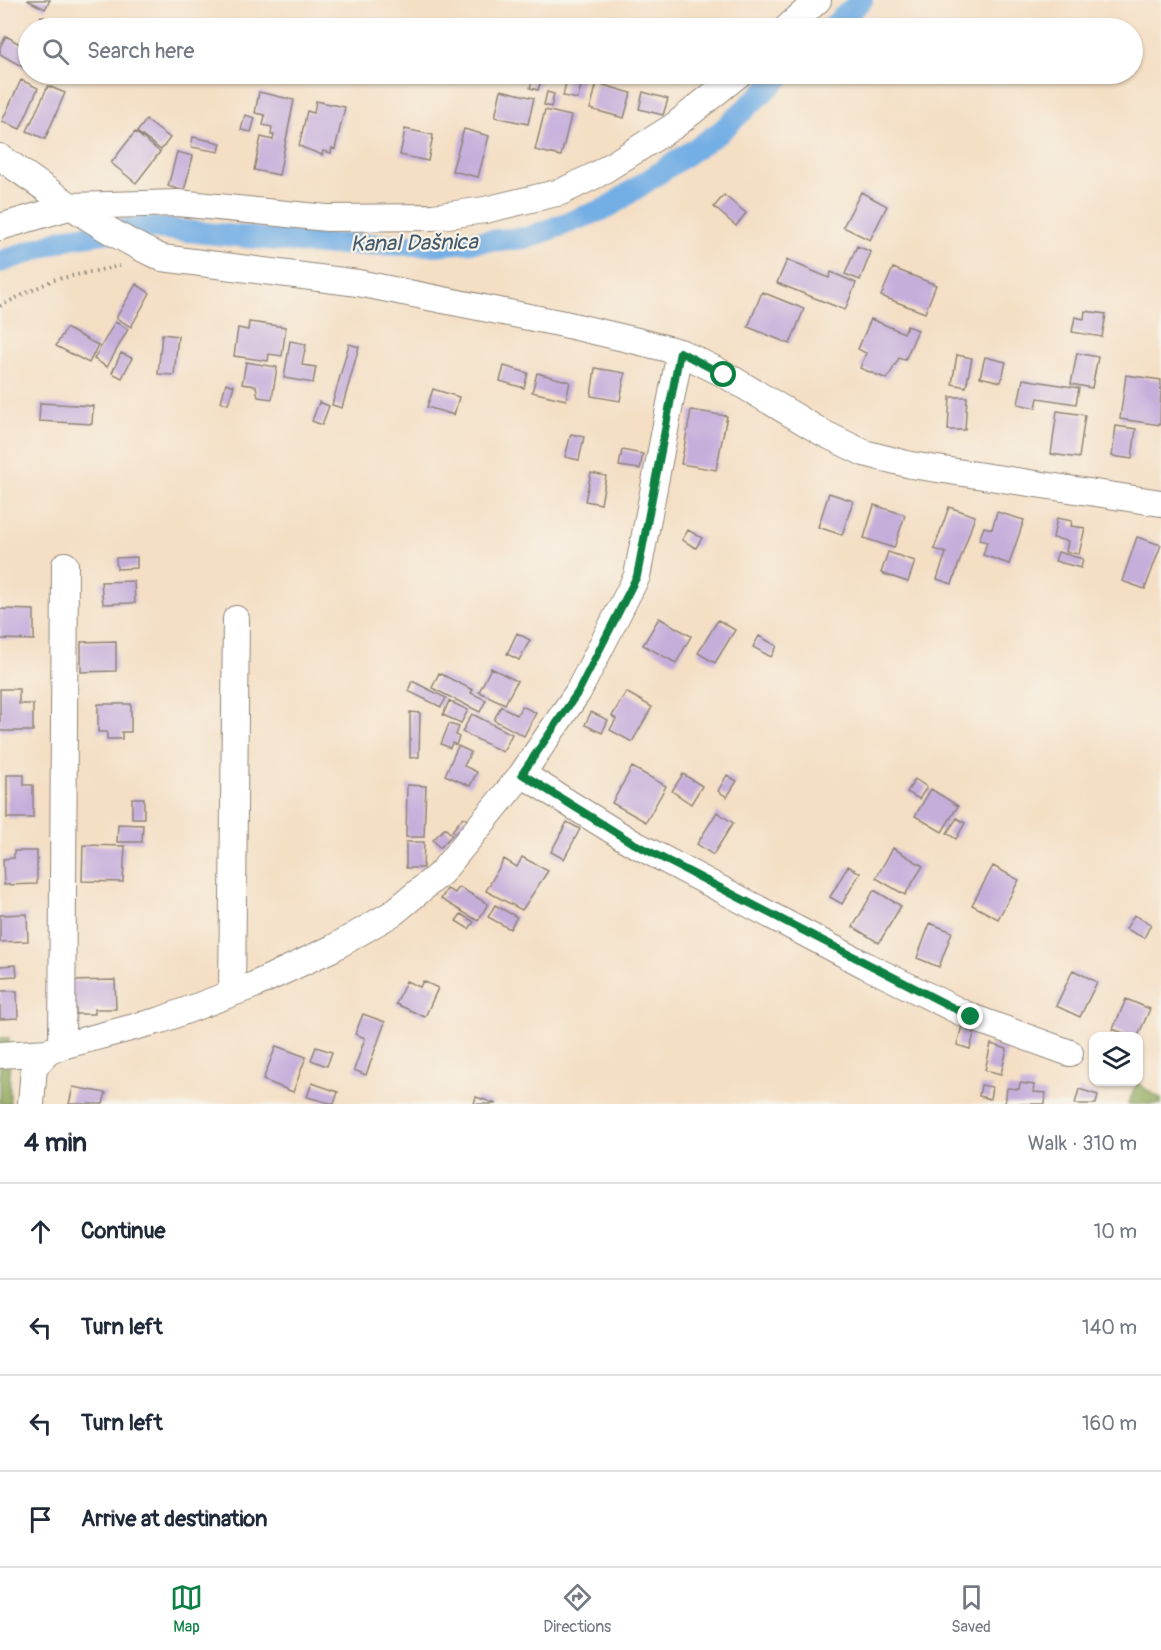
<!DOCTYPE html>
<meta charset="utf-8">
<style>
body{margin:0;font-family:Pangolin,sans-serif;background:#f6f6f7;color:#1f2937}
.controls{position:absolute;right:18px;bottom:18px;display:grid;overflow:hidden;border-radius:12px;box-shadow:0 2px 4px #0004}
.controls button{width:54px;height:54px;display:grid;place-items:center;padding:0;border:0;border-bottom:2px solid #e0e1e3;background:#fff;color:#1f2937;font:30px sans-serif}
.stop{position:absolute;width:18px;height:18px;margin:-14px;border:4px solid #0b8043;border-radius:50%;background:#fff}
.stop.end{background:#0b8043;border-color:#fff;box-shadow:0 2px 6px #0008}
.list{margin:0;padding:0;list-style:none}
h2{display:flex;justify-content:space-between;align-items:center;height:78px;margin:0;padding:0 24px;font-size:26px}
h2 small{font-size:20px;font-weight:400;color:#747a83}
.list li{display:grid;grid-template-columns:39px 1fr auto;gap:18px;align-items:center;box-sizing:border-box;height:96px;padding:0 24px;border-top:2px solid #e0e1e3}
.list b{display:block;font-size:22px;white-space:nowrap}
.list em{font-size:20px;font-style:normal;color:#747a83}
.icon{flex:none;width:33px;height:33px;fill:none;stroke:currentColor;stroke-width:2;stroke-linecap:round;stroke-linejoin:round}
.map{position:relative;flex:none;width:1161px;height:1104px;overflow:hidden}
.search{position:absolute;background:#fff;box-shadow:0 2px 4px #0004;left:18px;right:18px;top:18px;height:66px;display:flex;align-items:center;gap:15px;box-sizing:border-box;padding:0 21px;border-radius:33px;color:#747a83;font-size:22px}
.sheet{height:462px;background:#fff}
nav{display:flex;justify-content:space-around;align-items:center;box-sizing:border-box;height:84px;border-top:2px solid #e0e1e3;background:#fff;font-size:16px;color:#747a83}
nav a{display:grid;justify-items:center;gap:3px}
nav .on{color:#0b8043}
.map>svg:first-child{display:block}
.forest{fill:#8aa455;stroke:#5a6840;stroke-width:1.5}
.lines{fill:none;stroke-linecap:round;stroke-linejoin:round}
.canal{stroke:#73aee4;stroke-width:22}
.building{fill:#c6aedb}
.street-casing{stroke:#908578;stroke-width:28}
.path{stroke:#908578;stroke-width:4;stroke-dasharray:1.5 4.5;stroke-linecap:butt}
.street{stroke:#fff;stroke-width:26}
.route{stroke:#0b8043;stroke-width:8}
.labels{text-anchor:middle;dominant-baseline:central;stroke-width:4.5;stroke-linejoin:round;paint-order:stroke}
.water-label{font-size:22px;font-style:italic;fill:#44596c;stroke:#f7f3e8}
</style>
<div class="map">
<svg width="1161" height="1104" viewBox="0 0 1161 1104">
<rect width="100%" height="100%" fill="#f7f3e8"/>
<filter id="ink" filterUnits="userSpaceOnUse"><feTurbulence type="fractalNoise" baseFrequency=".0167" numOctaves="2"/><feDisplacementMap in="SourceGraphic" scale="12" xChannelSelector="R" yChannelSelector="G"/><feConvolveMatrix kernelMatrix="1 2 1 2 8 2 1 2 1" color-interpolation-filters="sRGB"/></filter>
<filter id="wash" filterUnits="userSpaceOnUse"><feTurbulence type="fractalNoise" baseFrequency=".008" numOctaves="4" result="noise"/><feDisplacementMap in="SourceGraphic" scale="24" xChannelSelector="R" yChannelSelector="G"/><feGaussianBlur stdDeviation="1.35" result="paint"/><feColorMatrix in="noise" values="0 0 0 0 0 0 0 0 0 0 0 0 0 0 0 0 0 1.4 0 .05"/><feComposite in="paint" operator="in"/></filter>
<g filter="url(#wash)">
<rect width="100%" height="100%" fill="#f4dfc5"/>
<!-- forest -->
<path class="forest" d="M 0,1038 L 9,1038 L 10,1104 L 0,1104 Z
M 1137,1083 L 1161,1099 L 1161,1104 L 1128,1104 Z"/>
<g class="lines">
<!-- canal -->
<path class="canal" d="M 831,28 L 862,0
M 0,262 L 69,238 L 145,227 L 318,244 L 432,245 L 527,238 L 607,208 L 720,132 L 783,74"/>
</g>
<g id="blocks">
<!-- building -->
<path class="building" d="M 27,0 L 50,0 L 45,9 Z
M 41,16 L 64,26 L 63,28 L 36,28 Z
M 6,36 L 28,49 L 28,70 L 0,54 L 0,47 Z
M 534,74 L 543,74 L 538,90 L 530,88 Z
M 568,74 L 583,75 L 578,99 L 563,96 Z
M 21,80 L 38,88 L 20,129 L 2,121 Z
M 597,83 L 631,93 L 624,118 L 590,109 Z
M 48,86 L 65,93 L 45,139 L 27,131 Z
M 501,90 L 534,98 L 528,124 L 495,117 Z
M 259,92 L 294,100 L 279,175 L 254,170 L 261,137 L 273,140 L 274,135 L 271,135 L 272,127 L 263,125 L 265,115 L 255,113 Z
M 547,92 L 554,94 L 551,107 L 544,105 Z
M 643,92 L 668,99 L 663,115 L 639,109 Z
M 316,101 L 345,107 L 335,149 L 332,148 L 331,153 L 323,151 L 322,155 L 299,146 L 307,111 L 314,113 Z
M 545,110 L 571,116 L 561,156 L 535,150 Z
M 245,115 L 255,118 L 251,132 L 241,130 Z
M 146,120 L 170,138 L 161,150 L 137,132 Z
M 405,129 L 433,135 L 428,161 L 400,155 Z
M 464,129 L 489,136 L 478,177 L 452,171 Z
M 135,132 L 160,152 L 136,183 L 111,163 Z
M 193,137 L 221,143 L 219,152 L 191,147 Z
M 177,152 L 193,156 L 184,191 L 168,186 Z
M 861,192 L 887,206 L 870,240 L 843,227 Z
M 724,195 L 746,213 L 736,226 L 714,207 Z
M 857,246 L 871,252 L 860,280 L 845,274 Z
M 787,260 L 829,278 L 831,272 L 856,283 L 845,310 L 777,283 Z
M 893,268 L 936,285 L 925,313 L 881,296 Z
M 136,284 L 150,293 L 131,327 L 116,318 Z
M 762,292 L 804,309 L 790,344 L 748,327 Z
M 1085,311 L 1106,314 L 1102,337 L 1072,332 L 1075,317 L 1084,319 Z
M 871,319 L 904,333 L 907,326 L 918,330 L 905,360 L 899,358 L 887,379 L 860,368 L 866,353 L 858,349 Z
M 115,322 L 128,329 L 107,367 L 94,359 Z
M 249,322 L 286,327 L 282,356 L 269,354 L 268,361 L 234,356 L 238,328 L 248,330 Z
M 66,328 L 98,345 L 89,363 L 56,346 Z
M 162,334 L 178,336 L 174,375 L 158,374 Z
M 290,341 L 306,344 L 302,365 L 316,367 L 313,383 L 284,378 Z
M 349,344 L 359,347 L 342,408 L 332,405 Z
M 121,353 L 132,358 L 122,378 L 112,373 Z
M 1077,353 L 1098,357 L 1092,388 L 1071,384 Z
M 957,355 L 972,358 L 966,387 L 952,384 Z
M 985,357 L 1006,362 L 1001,382 L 980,377 Z
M 246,362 L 277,367 L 272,399 L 258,397 L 256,386 L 242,384 Z
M 504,366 L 528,373 L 524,388 L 500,381 Z
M 595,368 L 625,373 L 620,401 L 591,396 Z
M 537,373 L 570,382 L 566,400 L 532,392 Z
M 1126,375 L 1161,380 L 1160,425 L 1120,419 Z
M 1023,379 L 1079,388 L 1076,404 L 1038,398 L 1036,408 L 1018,404 Z
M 226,383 L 234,386 L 228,404 L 221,402 Z
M 433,389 L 459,397 L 454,415 L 427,407 Z
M 950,397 L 967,397 L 965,430 L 948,430 Z
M 319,402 L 329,406 L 322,425 L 312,421 Z
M 40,403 L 93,406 L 92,424 L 39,421 Z
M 691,410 L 727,416 L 716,470 L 681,464 Z
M 1057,411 L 1085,415 L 1079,458 L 1051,454 Z
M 1116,426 L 1136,429 L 1132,459 L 1112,456 Z
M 571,434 L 584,437 L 579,460 L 565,457 Z
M 622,450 L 643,454 L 640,469 L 619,466 Z
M 591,473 L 606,476 L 601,504 L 585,501 Z
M 829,493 L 853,501 L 842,535 L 818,527 Z
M 874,505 L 905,515 L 894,548 L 864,538 Z
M 949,507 L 975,516 L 952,584 L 937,579 L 946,553 L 934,549 Z
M 997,512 L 1024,520 L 1009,564 L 983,555 L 987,542 L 979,540 L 984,527 L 992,529 Z
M 1057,518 L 1072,521 L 1071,526 L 1085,528 L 1079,554 L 1066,552 L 1068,541 L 1053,538 Z
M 688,530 L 702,538 L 696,548 L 682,540 Z
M 1137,537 L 1161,545 L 1145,589 L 1122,581 Z
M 888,552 L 915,561 L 908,582 L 881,573 Z
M 1058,552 L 1083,559 L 1081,568 L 1055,561 Z
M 137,557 L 137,568 L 117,569 L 116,558 Z
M 134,581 L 135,603 L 103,604 L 101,582 Z
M 0,609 L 34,610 L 34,640 L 0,639 Z
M 659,618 L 691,636 L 676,663 L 643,645 Z
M 718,620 L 735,630 L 715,663 L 698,653 Z
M 517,633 L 530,640 L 519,660 L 507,654 Z
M 759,636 L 777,646 L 771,657 L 753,647 Z
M 116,641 L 116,671 L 81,672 L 81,642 Z
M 491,668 L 517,681 L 505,704 L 479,692 Z
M 439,673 L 473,690 L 471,693 L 486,700 L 480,712 L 432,688 Z
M 412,681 L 446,698 L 441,707 L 408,691 Z
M 0,689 L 19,689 L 19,704 L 33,704 L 33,731 L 0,731 Z
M 626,692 L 652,707 L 632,742 L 610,730 L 616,719 L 612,716 Z
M 449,701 L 468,710 L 461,723 L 443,715 Z
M 98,704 L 131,704 L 131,732 L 122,732 L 122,739 L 107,739 L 107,732 L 98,732 Z
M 501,706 L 517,715 L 522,706 L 536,713 L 524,736 L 494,720 Z
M 410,712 L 420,713 L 419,757 L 410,758 Z
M 591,712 L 608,720 L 602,733 L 585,725 Z
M 472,714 L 512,734 L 503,752 L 462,732 Z
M 449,724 L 459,727 L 456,735 L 459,737 L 456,745 L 452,743 L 450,748 L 441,744 Z
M 458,746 L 471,752 L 464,766 L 477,772 L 470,786 L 445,775 Z
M 632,767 L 666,786 L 646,822 L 612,803 Z
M 683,774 L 702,786 L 691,804 L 672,791 Z
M 7,775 L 24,775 L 24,785 L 33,785 L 33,818 L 7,818 Z
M 727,775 L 737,781 L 727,797 L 718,791 Z
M 915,779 L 927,787 L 919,799 L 907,792 Z
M 407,785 L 426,786 L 424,837 L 406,837 Z
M 931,789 L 958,806 L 942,832 L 915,816 Z
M 132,798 L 144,798 L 144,818 L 132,818 Z
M 717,812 L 733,823 L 713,855 L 697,844 Z
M 463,817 L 469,821 L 457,835 L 452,831 Z
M 957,818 L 965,823 L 956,839 L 947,833 Z
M 567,822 L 580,829 L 564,859 L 551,852 Z
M 118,824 L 143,825 L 142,842 L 117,842 Z
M 445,828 L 452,835 L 440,848 L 433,840 Z
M 406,842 L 424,842 L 423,868 L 406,868 Z
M 83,845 L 125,846 L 123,882 L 82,881 Z
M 893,848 L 923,866 L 905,895 L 876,878 Z
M 14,851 L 37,851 L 37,884 L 4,885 L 3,859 L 14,858 Z
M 522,857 L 548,871 L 522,910 L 486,891 L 504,859 L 517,867 Z
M 848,866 L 860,873 L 842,904 L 830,897 Z
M 993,866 L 1019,880 L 998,919 L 972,905 Z
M 459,887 L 488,904 L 478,921 L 441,899 L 447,889 L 455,893 Z
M 874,890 L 901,906 L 879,943 L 853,927 Z
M 495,905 L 517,917 L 510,929 L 488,917 Z
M 27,914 L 28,941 L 0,942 L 0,915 Z
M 461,914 L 474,922 L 469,929 L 456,921 Z
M 1134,915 L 1151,924 L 1144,938 L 1126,929 Z
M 930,923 L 952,932 L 939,967 L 917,958 Z
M 16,965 L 17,976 L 0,977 L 0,966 Z
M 1073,970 L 1097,982 L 1080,1017 L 1056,1006 Z
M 115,980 L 116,1009 L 95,1009 L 95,1014 L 76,1014 L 76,1010 L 69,1010 L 68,981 Z
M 406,981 L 420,987 L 423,981 L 438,988 L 425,1017 L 396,1004 Z
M 0,991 L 17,991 L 18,1018 L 0,1019 Z
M 1126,999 L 1150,1009 L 1138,1036 L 1130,1036 L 1113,1029 Z
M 363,1014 L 385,1022 L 366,1075 L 354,1070 L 365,1038 L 355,1034 Z
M 962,1026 L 975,1030 L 970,1049 L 957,1045 Z
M 991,1044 L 1007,1049 L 1001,1074 L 985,1070 Z
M 276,1046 L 306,1057 L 293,1092 L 263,1080 Z
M 316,1047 L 332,1052 L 327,1066 L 311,1060 Z
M 312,1083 L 338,1092 L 334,1104 L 307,1097 Z
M 1020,1083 L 1034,1085 L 1033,1092 L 1046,1093 L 1045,1104 L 1005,1104 L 1007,1088 L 1019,1089 Z
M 981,1085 L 992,1087 L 990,1099 L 979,1096 Z
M 73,1087 L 106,1093 L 103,1104 L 69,1104 Z
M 1079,1089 L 1098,1095 L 1096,1104 L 1075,1104 Z
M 476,1097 L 497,1104 L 474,1104 Z"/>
</g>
</g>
<g filter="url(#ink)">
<use href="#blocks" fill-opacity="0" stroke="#908578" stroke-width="1.5"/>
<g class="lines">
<defs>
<path id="street" d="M 787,28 L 818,0
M 0,157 C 52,193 104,232 162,258 L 358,283 L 564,324 L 637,341 L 680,352 L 724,374 L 823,433 L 864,453 L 911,465 L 1161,503
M 0,227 L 72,206 L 178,203 L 327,218 L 433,217 L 485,210 L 561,192 L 598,174 L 674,126 L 739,74
M 522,774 L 631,842 L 867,966 L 971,1017 L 1070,1053
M 232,993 L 236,619
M 62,1046 L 65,565
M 0,1055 L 48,1052 L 62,1046 L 161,1020 L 254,985 L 333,948 L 393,913 L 441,873 L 522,774 L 578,692 L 637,576 L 680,352
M 31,1104 L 34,1067 L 48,1052"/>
</defs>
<!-- street casing -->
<use href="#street" class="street-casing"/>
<!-- path -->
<path class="path" d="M 0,306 L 53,280 L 124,265"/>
<!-- street -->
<use href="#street" class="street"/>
</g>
</g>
<g class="lines" filter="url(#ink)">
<!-- route -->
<path class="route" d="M 724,375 L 680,352 L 637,576 L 578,692 L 522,774 L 631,842 L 971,1017"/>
</g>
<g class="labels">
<!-- water labels -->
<g class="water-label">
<text transform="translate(414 243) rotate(-1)">Kanal Dašnica</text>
</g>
</g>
</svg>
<div class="controls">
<button><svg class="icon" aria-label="layers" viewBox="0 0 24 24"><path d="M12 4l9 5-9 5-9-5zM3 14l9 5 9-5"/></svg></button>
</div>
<div class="stop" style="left:724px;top:375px"></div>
<div class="stop end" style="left:971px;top:1017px"></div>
<div class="search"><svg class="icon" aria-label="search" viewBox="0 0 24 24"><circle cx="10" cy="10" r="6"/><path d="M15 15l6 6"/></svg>Search here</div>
</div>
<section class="sheet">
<h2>4 min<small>Walk · 310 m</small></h2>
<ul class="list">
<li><svg class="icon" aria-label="ahead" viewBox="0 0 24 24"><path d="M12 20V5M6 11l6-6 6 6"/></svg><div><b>Continue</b></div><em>10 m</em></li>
<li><svg class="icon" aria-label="left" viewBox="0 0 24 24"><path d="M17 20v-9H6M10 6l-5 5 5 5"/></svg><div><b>Turn left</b></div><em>140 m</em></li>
<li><svg class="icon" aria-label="left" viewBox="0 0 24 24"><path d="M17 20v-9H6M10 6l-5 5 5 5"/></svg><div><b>Turn left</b></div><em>160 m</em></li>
<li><svg class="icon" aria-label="arrive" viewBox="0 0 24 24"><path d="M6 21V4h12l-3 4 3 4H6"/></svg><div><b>Arrive at destination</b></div></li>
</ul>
</section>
<nav>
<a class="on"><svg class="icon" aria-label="map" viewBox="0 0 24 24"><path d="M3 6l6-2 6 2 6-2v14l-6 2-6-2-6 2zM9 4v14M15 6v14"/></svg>Map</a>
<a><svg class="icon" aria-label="directions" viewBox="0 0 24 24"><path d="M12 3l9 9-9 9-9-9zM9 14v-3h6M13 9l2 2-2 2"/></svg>Directions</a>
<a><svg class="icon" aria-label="saved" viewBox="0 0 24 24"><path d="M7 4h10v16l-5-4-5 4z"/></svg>Saved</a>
</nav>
